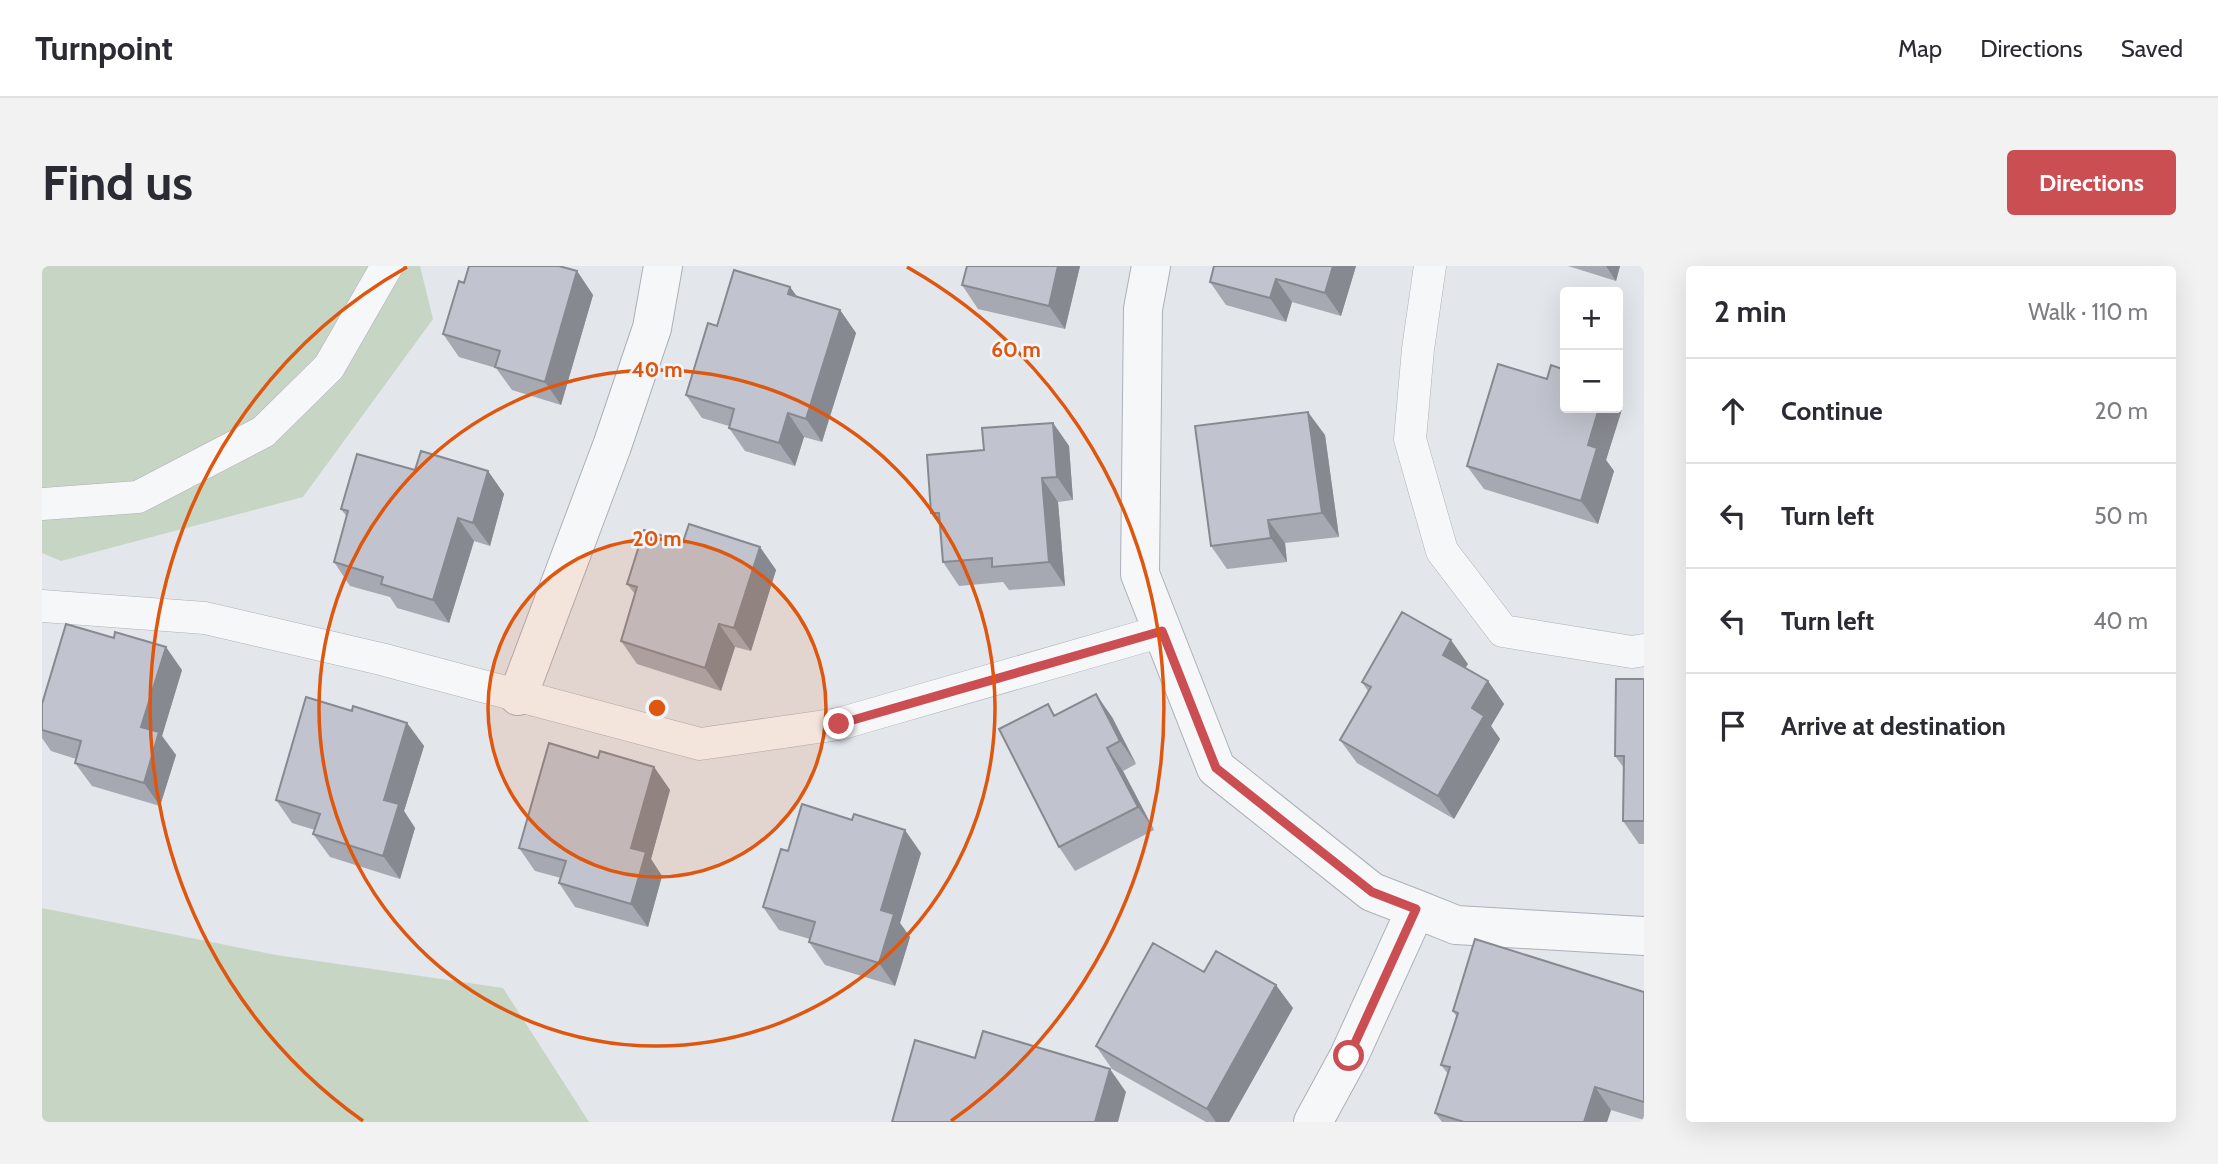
<!DOCTYPE html>
<meta charset="utf-8">
<style>
body{margin:0;font-family:Cabin,sans-serif;background:#f2f2f3;color:#2b2b33}
.controls{position:absolute;right:21px;top:21px;display:grid;overflow:hidden;border-radius:7px;box-shadow:0 7px 28px #0002}
.controls button{width:63px;height:63px;display:grid;place-items:center;padding:0;border:0;border-bottom:2px solid #e1e1e2;background:#fff;color:#2b2b33;font:35px sans-serif}
.stop{position:absolute;width:21px;height:21px;margin:-16px;border:5px solid #cb4e52;border-radius:50%;background:#fff}
.stop.end{background:#cb4e52;border-color:#fff;box-shadow:0 2px 7px #0008}
.list{margin:0;padding:0;list-style:none}
h2{display:flex;justify-content:space-between;align-items:center;height:91px;margin:0;padding:0 28px;font-size:30px}
h2 small{font-size:23px;font-weight:400;color:#7c7c81}
.list li{display:grid;grid-template-columns:46px 1fr auto;gap:21px;align-items:center;box-sizing:border-box;height:105px;padding:0 28px;border-top:2px solid #e1e1e2}
.list b{display:block;font-size:26px;white-space:nowrap}
.list em{font-size:23px;font-style:normal;color:#7c7c81}
.icon{flex:none;width:38px;height:38px;fill:none;stroke:currentColor;stroke-width:2;stroke-linecap:round;stroke-linejoin:round}
.map{position:relative;flex:none;width:1602px;height:856px;overflow:hidden;border-radius:7px}
header{display:flex;align-items:center;gap:42px;box-sizing:border-box;height:98px;padding:0 35px;background:#fff;border-bottom:2px solid #e1e1e2}
header strong{font-size:33px}
nav{display:flex;gap:38px;margin-inline-start:auto;font-size:24px}
.intro{display:flex;align-items:center;justify-content:space-between;box-sizing:border-box;height:168px;padding:0 42px}
h1{margin:0;font-size:49px}
.button{padding:18px 32px;border-radius:7px;background:#cb4e52;color:#fff;font-size:24px;font-weight:700}
main{display:flex;gap:42px;padding:0 42px}
aside{flex:1;background:#fff;border-radius:7px;box-shadow:0 7px 28px #0002}
.map>svg:first-child{display:block}
.green{fill:#c7d5c5}
.lines{fill:none;stroke-linecap:round;stroke-linejoin:round}
.lane-casing{stroke:#acb0b9;stroke-width:33}
.street-casing{stroke:#acb0b9;stroke-width:40}
.lane{stroke:#f6f7f9;stroke-width:32}
.street{stroke:#f6f7f9;stroke-width:38}
.wall{fill:#a6a9b1}
.shaded-wall{fill:#878990}
.building{fill:#c1c4ce;stroke:#878990;stroke-width:2}
.route{stroke:#cb4e52;stroke-width:9}
.ring{fill:none;stroke:#df570f;stroke-width:3.5}
.centre{fill:#df570f;stroke:#f3f5f8;stroke-width:3.5}
.ring-label{font-size:21px;text-anchor:middle;font-weight:bold;fill:#df570f;stroke:#f3f5f8;stroke-width:5;stroke-linejoin:round;paint-order:stroke}
</style>
<header>
<strong>Turnpoint</strong>
<nav><a>Map</a><a>Directions</a><a>Saved</a></nav>
</header>
<div class="intro"><h1>Find us</h1><a class="button">Directions</a></div>
<main>
<div class="map">
<svg width="1602" height="856" viewBox="0 0 1602 856">
<rect width="100%" height="100%" fill="#e3e6eb"/>
<!-- green -->
<path class="green" d="M 0,0 L 378,0 L 391,53 L 261,231 L 19,295 L 0,287 Z
M 0,642 L 234,689 L 461,722 L 547,856 L 0,856 Z"/>
<g class="lines">
<defs>
<path id="lane" d="M 1388,0 L 1376,83 L 1368,173 L 1400,285 L 1461,365 L 1590,386 L 1602,384
M 0,238 L 96,231 L 221,166 L 287,101 L 345,0
M 0,340 L 163,352 L 339,393 L 658,478 L 797,458 L 1120,365"/>
<path id="street" d="M 1109,0 L 1101,43 L 1098,308 L 1174,502 L 1330,626 L 1374,643 L 1414,659 L 1602,670
M 476,430 L 570,180 L 610,62 L 621,0
M 1271,856 L 1307,790 L 1374,643"/>
</defs>
<!-- lane casing -->
<use href="#lane" class="lane-casing"/>
<!-- street casing -->
<use href="#street" class="street-casing"/>
<!-- lane -->
<use href="#lane" class="lane"/>
<!-- street -->
<use href="#street" class="street"/>
</g>
<!-- wall -->
<path class="wall" d="M 925,0 L 1038,0 L 1023,63 L 936,43 L 920,19 Z
M 1314,0 L 1299,50 L 1250,36 L 1244,56 L 1184,39 L 1168,16 Z
M 1526,0 L 1578,0 L 1574,15 Z
M 535,5 L 551,29 L 519,139 L 470,124 L 454,102 L 417,91 L 401,68 L 422,17 Z
M 748,21 L 755,31 L 798,44 L 814,67 L 780,176 L 762,171 L 753,200 L 703,185 L 687,162 L 687,160 L 660,152 L 644,129 L 675,60 Z
M 1581,140 L 1564,194 L 1572,205 L 1556,258 L 1442,223 L 1425,200 Z
M 1011,157 L 1027,180 L 1031,234 L 1016,236 L 1023,320 L 967,324 L 961,316 L 917,320 L 901,296 L 898,260 L 889,247 L 942,184 Z
M 1283,169 L 1297,271 L 1243,277 L 1245,296 L 1185,303 L 1169,280 Z
M 373,204 L 446,205 L 462,228 L 448,280 L 432,275 L 407,357 L 355,342 L 348,331 L 308,320 L 292,296 L 305,251 L 299,243 Z
M 641,276 L 718,281 L 734,304 L 709,385 L 693,381 L 679,425 L 595,398 L 579,375 L 593,328 L 585,318 Z
M 1426,398 L 1423,402 L 1446,415 L 1462,438 L 1449,460 L 1458,473 L 1412,553 L 1315,497 L 1298,474 L 1326,425 L 1320,416 Z
M 140,404 L 120,470 L 134,489 L 118,540 L 50,520 L 33,497 L 34,493 L 9,485 L 0,472 L 0,438 Z
M 1602,413 L 1602,578 L 1597,578 L 1581,555 L 1582,502 L 1573,490 Z
M 1006,438 L 1013,449 L 1070,451 L 1094,498 L 1081,505 L 1112,564 L 1033,605 L 1017,581 Z
M 310,445 L 365,457 L 382,480 L 362,545 L 373,562 L 358,613 L 288,591 L 271,568 L 273,564 L 250,557 L 234,534 Z
M 556,492 L 612,501 L 628,524 L 609,593 L 620,610 L 606,661 L 533,641 L 517,617 L 519,612 L 493,605 L 477,582 Z
M 746,585 L 879,587 L 858,657 L 868,671 L 853,720 L 783,699 L 767,676 L 768,673 L 737,664 L 721,641 Z
M 1602,726 L 1602,854 L 1569,844 L 1565,856 L 1400,856 L 1393,847 L 1406,808 L 1399,799 L 1415,751 L 1411,745 Z
M 1251,742 L 1187,856 L 1164,856 L 1070,803 L 1054,780 Z"/>
<!-- shaded-wall -->
<path class="shaded-wall" d="M 1016,0 L 1038,0 L 1023,63 L 1007,40 Z
M 1291,0 L 1314,0 L 1299,50 L 1283,27 Z
M 1564,0 L 1578,0 L 1574,15 Z
M 535,5 L 551,29 L 519,139 L 503,116 Z
M 1234,13 L 1250,36 L 1244,56 L 1228,32 Z
M 748,21 L 765,44 L 746,28 Z
M 798,44 L 814,67 L 780,176 L 764,153 Z
M 1576,132 L 1581,140 L 1564,194 L 1572,205 L 1556,258 L 1539,235 L 1546,179 L 1557,142 L 1576,142 Z
M 1266,146 L 1283,169 L 1297,271 L 1280,247 Z
M 746,147 L 762,171 L 753,200 L 737,177 Z
M 1011,157 L 1027,180 L 1031,234 L 1015,211 Z
M 446,205 L 462,228 L 448,280 L 431,257 Z
M 1000,212 L 1016,236 L 1023,320 L 1007,296 Z
M 416,252 L 432,275 L 407,357 L 391,334 Z
M 1226,254 L 1243,277 L 1245,296 L 1229,272 Z
M 718,281 L 734,304 L 709,385 L 692,362 Z
M 677,358 L 693,381 L 679,425 L 663,402 Z
M 1409,374 L 1426,398 L 1417,412 L 1401,389 Z
M 124,381 L 140,404 L 120,470 L 134,489 L 118,540 L 102,517 L 99,461 Z
M 1446,415 L 1462,438 L 1449,460 L 1458,473 L 1412,553 L 1396,530 L 1430,442 Z
M 1054,428 L 1070,451 L 1094,498 L 1078,475 Z
M 365,457 L 382,480 L 362,545 L 373,562 L 358,613 L 341,590 L 342,534 Z
M 1065,482 L 1081,505 L 1112,564 L 1096,541 Z
M 612,501 L 628,524 L 609,593 L 620,610 L 606,661 L 589,638 L 589,582 Z
M 863,564 L 879,587 L 858,657 L 868,671 L 853,720 L 837,697 L 839,644 Z
M 1234,719 L 1251,742 L 1187,856 L 1174,856 L 1165,843 Z
M 1068,803 L 1084,826 L 1076,856 L 1053,856 Z
M 1553,821 L 1569,844 L 1565,856 L 1542,856 Z"/>
<!-- building -->
<path class="building" d="M 427,0 L 517,0 L 535,5 L 503,116 L 453,101 L 458,85 L 401,68 L 417,15 L 422,17 Z
M 925,0 L 1016,0 L 1007,40 L 920,19 Z
M 1172,0 L 1291,0 L 1283,27 L 1234,13 L 1228,32 L 1168,16 Z
M 692,4 L 748,21 L 746,28 L 798,44 L 764,153 L 746,147 L 737,177 L 687,162 L 692,143 L 644,129 L 666,57 L 675,60 Z
M 1456,98 L 1505,113 L 1509,99 L 1523,104 L 1523,142 L 1557,142 L 1546,179 L 1555,182 L 1539,235 L 1425,200 Z
M 1266,146 L 1280,247 L 1226,254 L 1229,272 L 1169,280 L 1153,160 Z
M 1011,157 L 1015,211 L 1000,212 L 1007,296 L 950,301 L 950,292 L 901,296 L 897,247 L 889,247 L 885,189 L 942,184 L 940,162 Z
M 379,185 L 446,205 L 431,257 L 416,252 L 391,334 L 339,318 L 341,311 L 292,296 L 306,245 L 299,243 L 315,188 L 373,204 Z
M 647,258 L 718,281 L 692,362 L 677,358 L 663,402 L 579,375 L 595,321 L 585,318 L 602,264 L 641,276 Z
M 1360,346 L 1409,374 L 1401,389 L 1446,415 L 1430,442 L 1442,450 L 1396,530 L 1298,474 L 1329,421 L 1320,416 Z
M 24,358 L 72,372 L 73,366 L 124,381 L 99,461 L 117,466 L 102,517 L 33,497 L 39,475 L 0,464 L 0,438 Z
M 1574,413 L 1602,413 L 1602,555 L 1581,555 L 1582,490 L 1573,490 Z
M 1054,428 L 1078,475 L 1065,482 L 1096,541 L 1017,581 L 957,463 L 1006,438 L 1012,450 Z
M 264,431 L 310,445 L 311,440 L 365,457 L 342,534 L 357,538 L 341,590 L 271,568 L 278,548 L 234,534 Z
M 507,477 L 556,492 L 558,485 L 612,501 L 589,582 L 604,586 L 589,638 L 517,617 L 524,595 L 477,582 Z
M 760,538 L 810,554 L 812,548 L 863,564 L 839,644 L 852,648 L 837,697 L 767,676 L 773,656 L 721,641 L 739,583 L 746,585 Z
M 1433,673 L 1602,726 L 1602,836 L 1553,821 L 1542,856 L 1422,856 L 1393,847 L 1408,801 L 1399,799 L 1416,747 L 1411,745 Z
M 1111,677 L 1162,706 L 1174,685 L 1234,719 L 1165,843 L 1054,780 Z
M 941,765 L 1068,803 L 1053,856 L 850,856 L 873,774 L 933,792 Z"/>
<g class="lines">
<!-- route -->
<path class="route" d="M 797,458 L 1120,365 L 1174,502 L 1330,626 L 1374,643 L 1307,790"/>
</g>
<!-- distance rings -->
<circle cx="615" cy="442" r="169" fill="#df570f" fill-opacity=".12"/>
<g class="ring">
<circle cx="615" cy="442" r="169"/>
<circle cx="615" cy="442" r="338"/>
<path d="M321 855A507 507 0 0 1 365 1M865 1A507 507 0 0 1 909 855"/>
</g>
<circle cx="615" cy="442" r="10" class="centre"/>
<g class="ring-label">
<text x="974" y="91">60 m</text>
<text x="615" y="111">40 m</text>
<text x="615" y="280">20 m</text>
</g>
</svg>
<div class="controls">
<button>+</button>
<button>−</button>
</div>
<div class="stop" style="left:1307px;top:790px"></div>
<div class="stop end" style="left:797px;top:458px"></div>
</div>
<aside>
<h2>2 min<small>Walk · 110 m</small></h2>
<ul class="list">
<li><svg class="icon" aria-label="ahead" viewBox="0 0 24 24"><path d="M12 20V5M6 11l6-6 6 6"/></svg><div><b>Continue</b></div><em>20 m</em></li>
<li><svg class="icon" aria-label="left" viewBox="0 0 24 24"><path d="M17 20v-9H6M10 6l-5 5 5 5"/></svg><div><b>Turn left</b></div><em>50 m</em></li>
<li><svg class="icon" aria-label="left" viewBox="0 0 24 24"><path d="M17 20v-9H6M10 6l-5 5 5 5"/></svg><div><b>Turn left</b></div><em>40 m</em></li>
<li><svg class="icon" aria-label="arrive" viewBox="0 0 24 24"><path d="M6 21V4h12l-3 4 3 4H6"/></svg><div><b>Arrive at destination</b></div></li>
</ul>
</aside>
</main>
